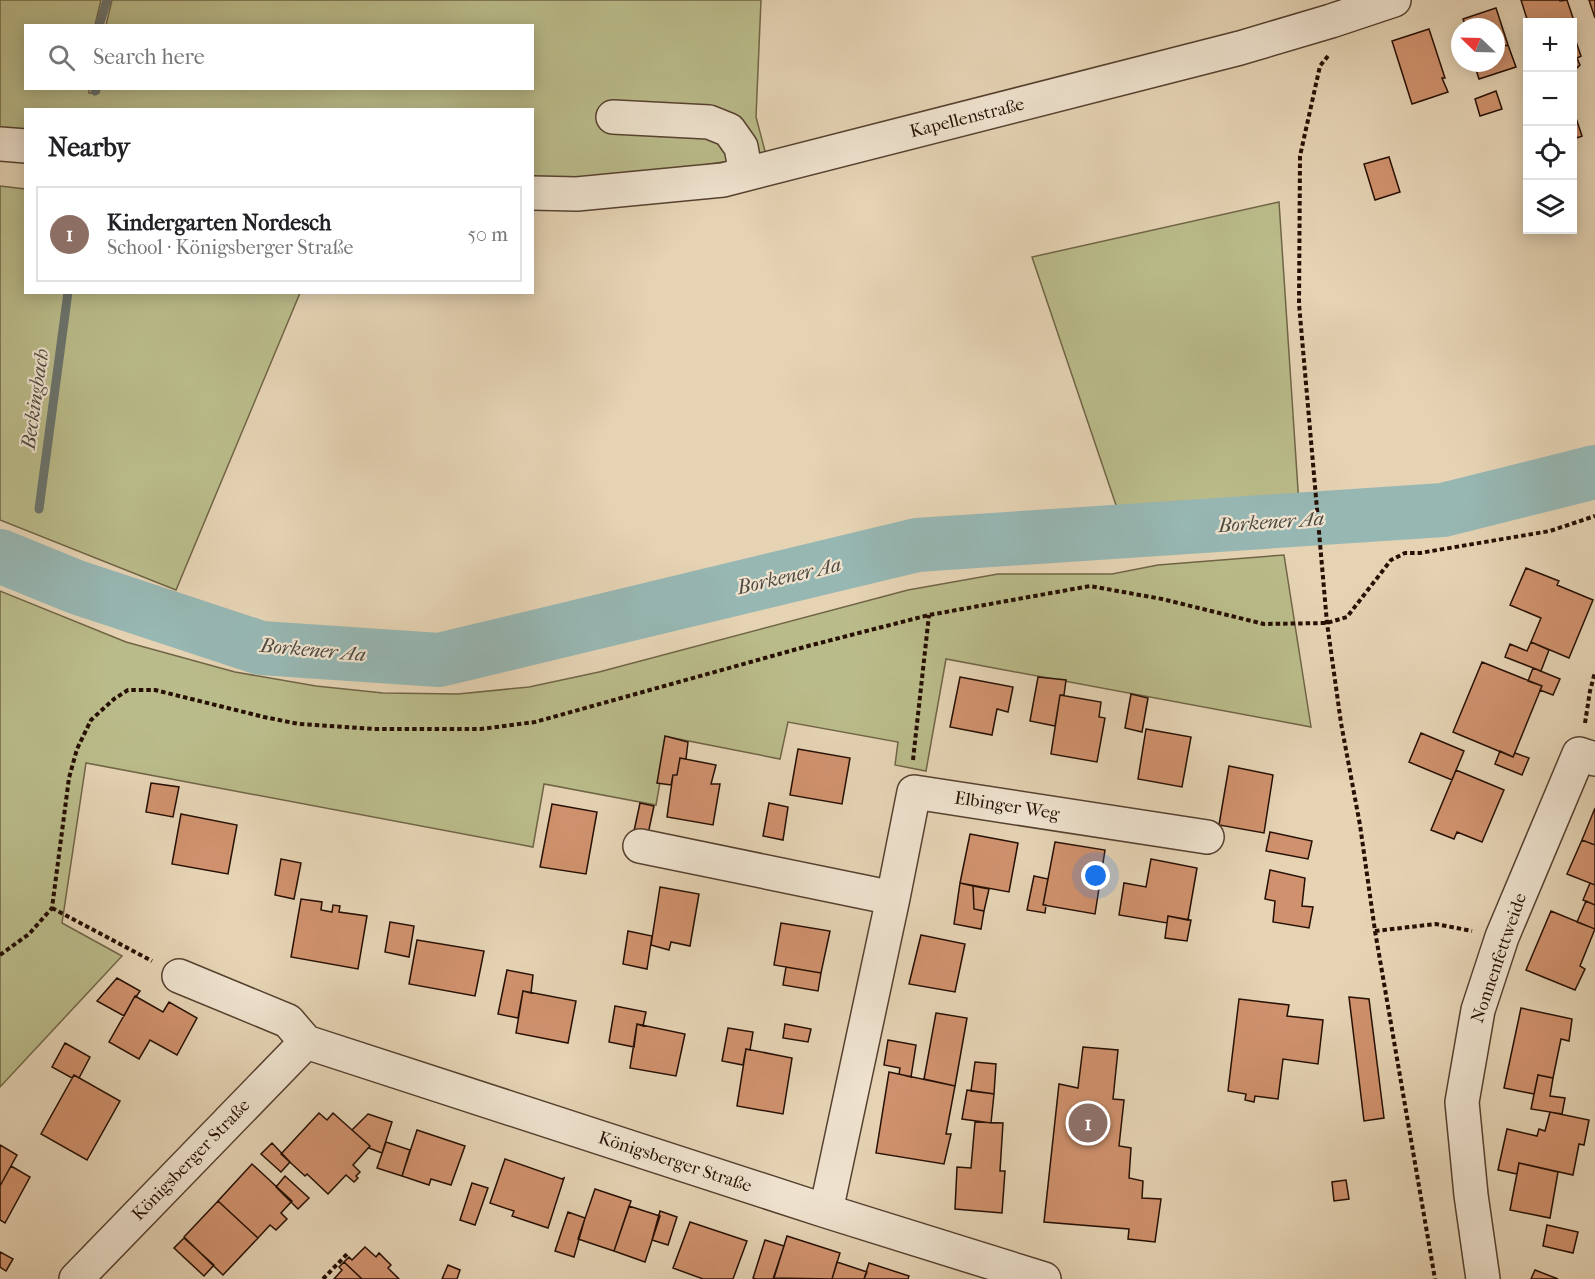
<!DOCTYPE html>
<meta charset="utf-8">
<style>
body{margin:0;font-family:"IM FELL French Canon",serif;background:#f2f2f2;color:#202124}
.controls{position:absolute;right:18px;top:18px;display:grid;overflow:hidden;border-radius:0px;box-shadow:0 3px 15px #0003}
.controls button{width:54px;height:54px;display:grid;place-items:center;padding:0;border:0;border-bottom:2px solid #e0e0e0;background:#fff;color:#202124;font:30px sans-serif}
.compass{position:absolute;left:1451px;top:18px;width:54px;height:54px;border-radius:50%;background:#fff;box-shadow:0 3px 15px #0003;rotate:293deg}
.you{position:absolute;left:1096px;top:876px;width:21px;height:21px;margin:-15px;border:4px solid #fff;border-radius:50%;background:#1a73e8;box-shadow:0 0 0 9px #1a73e833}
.badge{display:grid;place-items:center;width:39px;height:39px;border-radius:50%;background:#0b8043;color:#fff;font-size:20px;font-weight:700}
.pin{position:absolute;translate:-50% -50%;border:3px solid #fff;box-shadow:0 2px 6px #0006}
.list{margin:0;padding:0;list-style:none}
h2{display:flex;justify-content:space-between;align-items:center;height:78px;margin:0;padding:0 24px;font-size:26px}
h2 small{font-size:20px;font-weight:400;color:#757577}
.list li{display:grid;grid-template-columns:39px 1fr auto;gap:18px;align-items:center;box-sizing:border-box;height:96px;margin:0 12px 12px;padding:0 12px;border:2px solid #e0e0e0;border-radius:0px}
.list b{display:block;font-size:22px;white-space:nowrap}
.list p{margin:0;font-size:20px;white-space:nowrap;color:#757577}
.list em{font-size:20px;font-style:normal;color:#757577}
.icon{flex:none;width:33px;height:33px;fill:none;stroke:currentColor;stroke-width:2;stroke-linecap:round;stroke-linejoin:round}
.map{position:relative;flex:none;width:1595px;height:1279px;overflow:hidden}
.search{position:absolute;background:#fff;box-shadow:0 3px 15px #0003;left:24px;top:24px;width:510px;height:66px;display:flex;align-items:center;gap:15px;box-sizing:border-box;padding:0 21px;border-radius:0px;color:#757577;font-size:22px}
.panel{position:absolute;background:#fff;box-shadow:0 3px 15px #0003;left:24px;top:108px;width:510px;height:186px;border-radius:0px}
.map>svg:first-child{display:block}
.green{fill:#babb8a;stroke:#706546;stroke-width:1.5}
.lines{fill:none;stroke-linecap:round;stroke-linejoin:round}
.stream{stroke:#6a746d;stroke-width:9}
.river{stroke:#97b7b3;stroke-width:54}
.building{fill:#d0926e;stroke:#260f03;stroke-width:1.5}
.minor-casing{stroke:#56402f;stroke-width:36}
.path{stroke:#260f03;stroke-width:4;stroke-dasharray:4.5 3;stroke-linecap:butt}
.minor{stroke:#eee2ce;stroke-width:33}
.labels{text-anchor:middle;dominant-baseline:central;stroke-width:4.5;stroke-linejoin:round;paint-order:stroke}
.street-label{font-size:18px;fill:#260f03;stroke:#eee2ce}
.water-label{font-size:20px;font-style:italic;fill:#4e4a41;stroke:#eee2ce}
</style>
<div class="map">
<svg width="1595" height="1279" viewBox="0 0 1595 1279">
<rect width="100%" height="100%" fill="#e5d3b4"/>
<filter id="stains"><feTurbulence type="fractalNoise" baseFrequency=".00333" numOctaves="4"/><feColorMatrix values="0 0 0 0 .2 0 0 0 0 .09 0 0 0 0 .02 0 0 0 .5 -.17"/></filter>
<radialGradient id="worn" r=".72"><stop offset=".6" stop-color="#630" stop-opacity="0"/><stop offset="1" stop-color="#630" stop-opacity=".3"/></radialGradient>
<!-- green -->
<path class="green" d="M 0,0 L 101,0 L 95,25 L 26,26 L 26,88 L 89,89 L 89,93 L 99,93 L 100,88 L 532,88 L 532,26 L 106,25 L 112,0 L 761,0 L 756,117 L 766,155 L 686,168 L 594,179 L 533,179 L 532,110 L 26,110 L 25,132 L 0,129 Z
M 0,186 L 25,189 L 26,292 L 300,293 L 176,590 L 0,520 Z
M 1279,202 L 1299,505 L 1119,514 L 1032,257 Z
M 1284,555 L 1311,727 L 946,659 L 926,771 L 895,765 L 898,742 L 788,722 L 780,759 L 668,737 L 656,805 L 544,784 L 533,847 L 86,763 L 62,923 L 122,956 L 0,1087 L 0,591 L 126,642 L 235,672 L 316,686 L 383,693 L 458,694 L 529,687 L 599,672 L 908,590 L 998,574 L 1112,574 L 1158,565 Z"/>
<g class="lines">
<!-- stream -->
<path class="stream" d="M 99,26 L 107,0
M 95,91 L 95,88
M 39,509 L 68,292"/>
<!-- river -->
<path class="river" d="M 0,556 L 76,587 L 261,648 L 439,660 L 917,545 L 1443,510 L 1595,472"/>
</g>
<!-- building -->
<path class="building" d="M 1521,0 L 1559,0 L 1560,1 L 1567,0 L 1575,24 L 1528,22 Z
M 1589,0 L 1595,0 L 1595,18 Z
M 1496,8 L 1508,45 L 1496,48 L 1496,27 L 1466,27 L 1463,19 Z
M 1429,29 L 1445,78 L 1442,78 L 1448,92 L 1412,104 L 1392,41 Z
M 1572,30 L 1581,56 L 1577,58 L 1580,65 L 1572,73 Z
M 1508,45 L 1516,67 L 1479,79 L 1474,63 L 1496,63 L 1496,48 Z
M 1496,91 L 1502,109 L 1480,116 L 1475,99 Z
M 1576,118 L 1582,136 L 1574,139 L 1576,146 L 1572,147 L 1572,119 Z
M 1389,157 L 1400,192 L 1375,200 L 1364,164 Z
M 1526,568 L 1559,581 L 1557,585 L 1593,600 L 1569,658 L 1531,642 L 1541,618 L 1510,605 Z
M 1531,642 L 1549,650 L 1541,671 L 1505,657 L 1510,644 L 1527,651 Z
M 1482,662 L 1542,686 L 1513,757 L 1453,732 Z
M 1533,668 L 1560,679 L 1553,695 L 1540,690 L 1542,686 L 1528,681 Z
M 960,677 L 1013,687 L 1008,712 L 997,709 L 992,735 L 950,727 Z
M 1038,677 L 1066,680 L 1064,695 L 1060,695 L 1055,726 L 1030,721 Z
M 1131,694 L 1148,698 L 1142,732 L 1125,728 Z
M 1060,695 L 1101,702 L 1099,717 L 1105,718 L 1097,762 L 1051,754 Z
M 1146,729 L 1191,737 L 1182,787 L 1138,779 Z
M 1421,733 L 1464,751 L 1452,780 L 1409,762 Z
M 665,736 L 688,742 L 686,759 L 680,758 L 677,775 L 673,775 L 671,785 L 657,783 Z
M 798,749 L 850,758 L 842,804 L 790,795 Z
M 1500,751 L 1513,757 L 1515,753 L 1529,758 L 1522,775 L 1495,764 Z
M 680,758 L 716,765 L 711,784 L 720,784 L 713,825 L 667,817 L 673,775 L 677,775 Z
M 1229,766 L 1273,775 L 1264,833 L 1219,825 Z
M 1456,770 L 1504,790 L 1482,842 L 1457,832 L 1454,839 L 1431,830 Z
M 151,783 L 179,787 L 173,817 L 146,812 Z
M 640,803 L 654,806 L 648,834 L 634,831 Z
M 769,803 L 788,807 L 783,840 L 763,836 Z
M 552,804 L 597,812 L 586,874 L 540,867 Z
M 1595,808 L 1595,845 L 1582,840 Z
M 181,814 L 237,825 L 228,874 L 172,864 Z
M 1270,832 L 1312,841 L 1308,859 L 1266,851 Z
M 970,834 L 1018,843 L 1009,892 L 960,883 Z
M 1582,840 L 1595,845 L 1595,885 L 1567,874 Z
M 1055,842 L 1105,850 L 1095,914 L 1043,905 Z
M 281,859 L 301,863 L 294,899 L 275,895 Z
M 1151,859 L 1197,868 L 1188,920 L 1168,916 L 1167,923 L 1119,915 L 1124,883 L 1146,887 Z
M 1270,870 L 1305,878 L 1302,906 L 1313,907 L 1309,928 L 1273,922 L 1275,901 L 1265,899 Z
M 1034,876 L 1048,879 L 1043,905 L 1046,905 L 1045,913 L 1027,910 Z
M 960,883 L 973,886 L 974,909 L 984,911 L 981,929 L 954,924 Z
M 1590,883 L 1595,885 L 1595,905 L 1583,900 Z
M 973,886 L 989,889 L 984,911 L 974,909 Z
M 660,887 L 699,894 L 690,946 L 671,942 L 669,950 L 651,945 Z
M 301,899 L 322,902 L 321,910 L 332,912 L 333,905 L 340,906 L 339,912 L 367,916 L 358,969 L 291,957 Z
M 1586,901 L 1595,905 L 1595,929 L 1577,922 Z
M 1551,911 L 1595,929 L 1580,966 L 1585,969 L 1575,990 L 1526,970 Z
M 1168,916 L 1191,920 L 1187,941 L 1165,938 Z
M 390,922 L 414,926 L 409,957 L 385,952 Z
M 781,923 L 830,931 L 821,973 L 774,965 Z
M 628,931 L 652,936 L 647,969 L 623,964 Z
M 921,935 L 965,944 L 955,992 L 909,984 Z
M 417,940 L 484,951 L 475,996 L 409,984 Z
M 786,967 L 821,973 L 818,991 L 783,985 Z
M 507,970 L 533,975 L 531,993 L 523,991 L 518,1018 L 498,1014 Z
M 117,978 L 140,991 L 136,997 L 135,996 L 124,1016 L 97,1001 Z
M 523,991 L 576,1001 L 568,1043 L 516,1033 Z
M 135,996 L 163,1012 L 169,1002 L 197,1018 L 177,1055 L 150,1040 L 139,1059 L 109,1042 Z
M 1349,997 L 1369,999 L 1384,1118 L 1364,1121 Z
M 1239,999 L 1289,1005 L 1287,1016 L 1323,1020 L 1318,1064 L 1283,1059 L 1278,1099 L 1255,1096 L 1254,1102 L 1245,1100 L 1246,1094 L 1228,1091 Z
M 615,1006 L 646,1012 L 643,1026 L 637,1024 L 634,1047 L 609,1042 Z
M 1521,1008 L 1572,1019 L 1569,1041 L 1561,1039 L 1553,1078 L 1538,1075 L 1534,1094 L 1504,1088 Z
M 936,1013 L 967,1018 L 955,1086 L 924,1079 Z
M 637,1024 L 685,1034 L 676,1076 L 630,1068 Z
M 785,1024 L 811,1029 L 808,1042 L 783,1038 Z
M 728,1028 L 753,1032 L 750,1050 L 746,1049 L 743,1065 L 722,1061 Z
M 888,1040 L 916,1045 L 911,1077 L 899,1074 L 900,1068 L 884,1065 Z
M 65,1043 L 90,1057 L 79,1078 L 74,1075 L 72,1078 L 52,1067 Z
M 1083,1047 L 1118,1050 L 1113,1099 L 1124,1100 L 1119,1146 L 1131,1148 L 1129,1178 L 1143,1181 L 1142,1198 L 1161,1199 L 1155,1242 L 1128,1239 L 1129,1229 L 1044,1222 L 1059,1084 L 1078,1088 Z
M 746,1049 L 792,1058 L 783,1114 L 737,1106 Z
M 975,1062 L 996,1064 L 994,1094 L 971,1091 Z
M 889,1072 L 955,1086 L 946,1134 L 951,1134 L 944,1164 L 876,1153 Z
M 74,1075 L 120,1101 L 87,1160 L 41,1134 Z
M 1538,1075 L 1553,1078 L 1550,1096 L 1565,1098 L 1562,1114 L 1531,1109 Z
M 967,1090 L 994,1094 L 991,1123 L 962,1119 Z
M 1550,1112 L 1589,1120 L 1584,1145 L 1579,1144 L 1573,1175 L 1519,1163 L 1517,1174 L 1498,1170 L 1507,1129 L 1537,1136 L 1539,1129 L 1545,1131 Z
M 319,1113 L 327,1120 L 333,1113 L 370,1146 L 353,1165 L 360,1172 L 356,1176 L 358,1178 L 354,1182 L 346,1175 L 328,1194 L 307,1174 L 305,1176 L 281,1154 Z
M 368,1114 L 392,1122 L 382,1153 L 369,1148 L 370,1146 L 352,1130 Z
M 975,1122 L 1003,1123 L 1000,1171 L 1005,1171 L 1002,1213 L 955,1209 L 957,1167 L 971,1168 Z
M 417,1130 L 465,1146 L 451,1185 L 431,1179 L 429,1185 L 402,1176 Z
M 386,1142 L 410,1150 L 402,1176 L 377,1168 Z
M 272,1143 L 290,1162 L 281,1172 L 261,1154 Z
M 0,1145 L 17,1155 L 0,1186 Z
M 505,1159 L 562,1179 L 564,1178 L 548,1228 L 512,1216 L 514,1211 L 490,1203 Z
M 1519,1163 L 1558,1172 L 1550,1218 L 1510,1210 Z
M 252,1164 L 292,1201 L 281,1213 L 287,1219 L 276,1230 L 270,1225 L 258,1238 L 218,1201 Z
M 11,1166 L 30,1177 L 5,1223 L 0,1220 L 0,1186 Z
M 285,1176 L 309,1198 L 298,1209 L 276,1187 Z
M 1346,1180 L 1349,1199 L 1334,1201 L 1332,1182 Z
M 472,1183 L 488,1188 L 475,1225 L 460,1220 Z
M 595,1189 L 631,1201 L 614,1251 L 578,1239 Z
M 218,1201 L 258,1238 L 223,1275 L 184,1237 Z
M 629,1206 L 660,1216 L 645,1262 L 614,1251 Z
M 660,1211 L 677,1217 L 668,1245 L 652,1240 Z
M 568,1212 L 585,1218 L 574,1257 L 555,1251 Z
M 690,1222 L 747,1241 L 733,1279 L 703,1279 L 673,1268 Z
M 1547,1225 L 1578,1232 L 1573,1253 L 1543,1246 Z
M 787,1236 L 840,1253 L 832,1279 L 774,1278 Z
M 184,1238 L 214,1265 L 204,1276 L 174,1248 Z
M 765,1240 L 784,1246 L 773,1279 L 756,1279 L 753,1278 Z
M 365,1247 L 376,1257 L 379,1253 L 391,1265 L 388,1268 L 399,1279 L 362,1279 L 344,1262 L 349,1257 L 352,1260 Z
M 0,1252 L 13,1259 L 6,1271 L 0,1267 Z
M 344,1262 L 362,1279 L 334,1279 L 342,1270 L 339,1267 Z
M 837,1262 L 867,1272 L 864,1279 L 832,1279 Z
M 869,1263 L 909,1276 L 908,1279 L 864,1279 Z
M 448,1265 L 460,1270 L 457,1279 L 442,1279 Z
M 1535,1270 L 1558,1279 L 1531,1279 Z"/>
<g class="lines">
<defs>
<path id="minor" d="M 613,117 L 709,122 L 729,130 L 741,147 L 746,174
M 0,144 L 26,146
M 532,193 L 577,194 L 723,180 L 1240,48 L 1331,21 L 1394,0
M 640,846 L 893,898
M 179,976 L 288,1021 L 306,1042 L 826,1211 L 1044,1279
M 826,1211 L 893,898 L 914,792 L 1207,837
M 76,1279 L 306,1042
M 1483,1279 L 1471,1195 L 1462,1102 L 1478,1010 L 1502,937 L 1579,754 L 1595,759"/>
</defs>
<!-- minor casing -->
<use href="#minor" class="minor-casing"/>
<!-- path -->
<path class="path" d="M 1328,56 L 1320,66 L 1300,156 L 1299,304 L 1327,623 L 1341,723 L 1360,825 L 1375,931 L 1435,1279
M 1585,723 L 1590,691 L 1595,672
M 913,760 L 929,615
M 52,908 L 152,961
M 1375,931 L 1436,924 L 1472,931
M 0,955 L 29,934 L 52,908 L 69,778 L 77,749 L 91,720 L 114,699 L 128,690 L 155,690 L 264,717 L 299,724 L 374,729 L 481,729 L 535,722 L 808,646 L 929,615 L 1090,586 L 1162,599 L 1264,624 L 1327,623 L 1347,617 L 1391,560 L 1405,553 L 1420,553 L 1550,531 L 1595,516
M 323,1279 L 349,1252"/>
<!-- minor -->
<use href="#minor" class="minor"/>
</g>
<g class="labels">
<!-- street labels -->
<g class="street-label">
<text transform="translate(967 118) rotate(-14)">Kapellenstraße</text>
<text transform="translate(1007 806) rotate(9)">Elbinger Weg</text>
<text transform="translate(1499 958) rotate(-71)">Nonnenfettweide</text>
<text transform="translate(191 1160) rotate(-46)">Königsberger Straße</text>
<text transform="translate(675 1162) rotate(18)">Königsberger Straße</text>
</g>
<!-- water labels -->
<g class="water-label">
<text transform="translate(35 399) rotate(-82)">Beckingbach</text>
<text transform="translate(1271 522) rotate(-4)">Borkener Aa</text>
<text transform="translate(789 576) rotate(-13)">Borkener Aa</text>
<text transform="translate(313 650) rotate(5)">Borkener Aa</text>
</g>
</g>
<rect width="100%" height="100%" filter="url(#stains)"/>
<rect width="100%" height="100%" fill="url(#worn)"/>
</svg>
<div class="controls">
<button>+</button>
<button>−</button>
<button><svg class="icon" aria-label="locate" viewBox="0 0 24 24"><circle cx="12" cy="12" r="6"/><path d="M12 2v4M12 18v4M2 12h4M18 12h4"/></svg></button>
<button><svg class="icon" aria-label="layers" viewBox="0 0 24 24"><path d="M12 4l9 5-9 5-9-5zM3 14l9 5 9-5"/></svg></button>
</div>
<svg class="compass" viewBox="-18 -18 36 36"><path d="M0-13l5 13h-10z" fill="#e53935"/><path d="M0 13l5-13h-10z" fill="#757577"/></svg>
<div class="you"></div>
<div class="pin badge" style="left:1088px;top:1123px;background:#8d6e63">1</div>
<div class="search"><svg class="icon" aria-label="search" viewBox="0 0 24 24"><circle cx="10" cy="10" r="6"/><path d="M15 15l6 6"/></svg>Search here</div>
<section class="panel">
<h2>Nearby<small></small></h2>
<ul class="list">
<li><span class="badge" style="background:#8d6e63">1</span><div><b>Kindergarten Nordesch</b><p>School · Königsberger Straße</p></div><em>50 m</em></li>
</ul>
</section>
</div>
